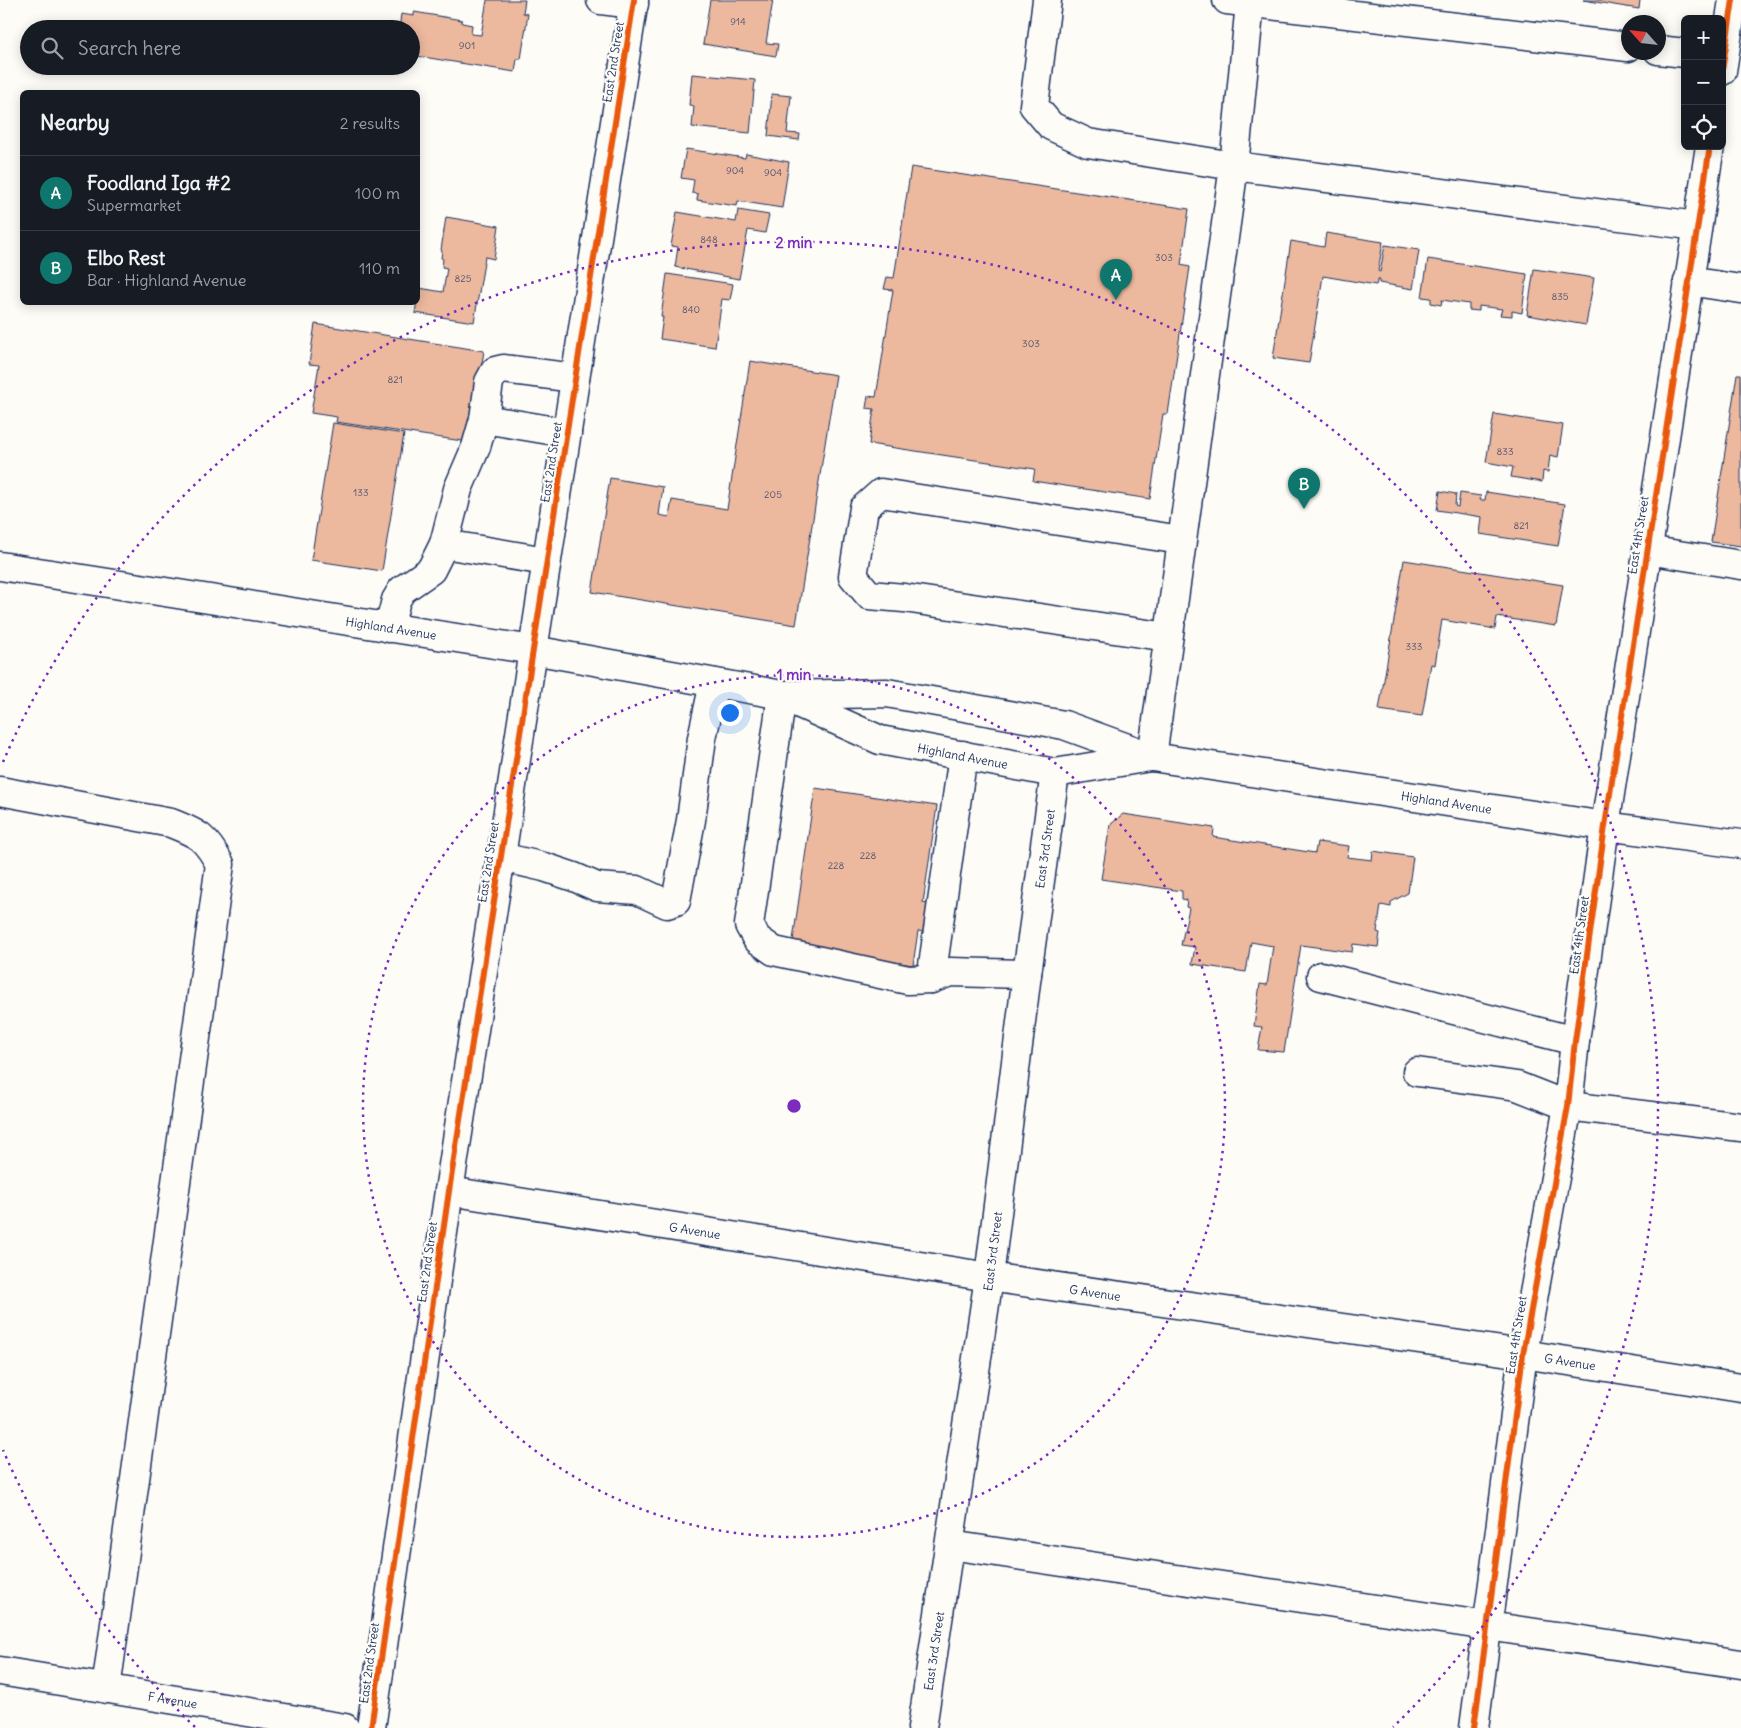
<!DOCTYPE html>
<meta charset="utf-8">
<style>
body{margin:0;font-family:Delius,sans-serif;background:#242831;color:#f1f3f6}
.controls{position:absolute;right:15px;top:15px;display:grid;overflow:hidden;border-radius:8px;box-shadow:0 2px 12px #0003}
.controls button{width:45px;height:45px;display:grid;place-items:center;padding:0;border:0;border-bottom:1px solid #363941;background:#171b24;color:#f1f3f6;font:25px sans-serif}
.compass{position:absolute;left:1621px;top:15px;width:45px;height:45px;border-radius:50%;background:#171b24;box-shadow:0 2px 12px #0003;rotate:297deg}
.you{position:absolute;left:729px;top:712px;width:18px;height:18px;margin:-12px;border:4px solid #fff;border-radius:50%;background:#1a73e8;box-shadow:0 0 0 8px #1a73e833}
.badge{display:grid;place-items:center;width:32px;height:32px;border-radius:50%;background:#0f766e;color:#fff;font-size:16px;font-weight:700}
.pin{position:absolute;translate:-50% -41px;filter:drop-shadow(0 1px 2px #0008)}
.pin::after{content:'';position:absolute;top:26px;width:18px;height:15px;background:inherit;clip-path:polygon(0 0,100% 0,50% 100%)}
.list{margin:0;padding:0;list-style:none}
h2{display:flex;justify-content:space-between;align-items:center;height:65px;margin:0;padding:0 20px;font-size:21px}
h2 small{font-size:16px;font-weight:400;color:#9ea1a6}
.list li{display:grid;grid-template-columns:32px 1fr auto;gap:15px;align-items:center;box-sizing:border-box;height:75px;padding:0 20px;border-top:1px solid #363941}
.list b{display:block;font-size:19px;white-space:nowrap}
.list p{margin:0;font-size:16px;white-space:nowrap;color:#9ea1a6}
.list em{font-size:16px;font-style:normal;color:#9ea1a6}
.icon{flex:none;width:28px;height:28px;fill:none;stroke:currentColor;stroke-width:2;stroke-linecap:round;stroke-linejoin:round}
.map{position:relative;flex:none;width:1741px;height:1728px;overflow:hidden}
.search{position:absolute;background:#171b24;box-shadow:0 2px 12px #0003;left:20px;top:20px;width:400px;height:55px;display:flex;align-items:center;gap:12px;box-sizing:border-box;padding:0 18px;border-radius:28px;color:#9ea1a6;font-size:19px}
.panel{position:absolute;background:#171b24;box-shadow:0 2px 12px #0003;left:20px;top:90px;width:400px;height:215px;border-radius:8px}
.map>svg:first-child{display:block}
.building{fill:#ecb99e;stroke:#1b2f5e}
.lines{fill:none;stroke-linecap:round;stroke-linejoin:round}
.minor-casing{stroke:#1b2f5e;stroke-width:31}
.major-casing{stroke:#1b2f5e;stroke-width:31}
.minor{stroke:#fdfcf7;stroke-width:28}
.major{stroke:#fdfcf7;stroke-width:28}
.cycleway-casing{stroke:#fdfcf7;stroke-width:9}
.cycleway{stroke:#e8590c;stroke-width:6}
.ring{fill:none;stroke:#7b2cbf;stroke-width:2.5;stroke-dasharray:2.5 5}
.labels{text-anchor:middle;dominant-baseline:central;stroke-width:4.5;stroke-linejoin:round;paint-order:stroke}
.number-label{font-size:10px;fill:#4f526e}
.street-label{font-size:12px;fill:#1b2f5e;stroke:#fdfcf7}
.centre{fill:#7b2cbf;stroke:#fdfcf7;stroke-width:2.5}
.ring-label{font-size:15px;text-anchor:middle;font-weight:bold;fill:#7b2cbf;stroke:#fdfcf7;stroke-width:4.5;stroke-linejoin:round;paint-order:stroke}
</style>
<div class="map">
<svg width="1741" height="1728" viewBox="0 0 1741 1728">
<rect width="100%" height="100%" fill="#fdfcf7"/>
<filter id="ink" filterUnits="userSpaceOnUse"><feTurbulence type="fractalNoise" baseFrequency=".02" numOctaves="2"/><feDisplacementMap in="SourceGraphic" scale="10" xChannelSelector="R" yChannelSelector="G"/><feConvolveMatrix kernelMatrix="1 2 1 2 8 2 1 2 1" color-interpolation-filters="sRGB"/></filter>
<g filter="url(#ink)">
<!-- building -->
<path class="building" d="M 487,0 L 525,0 L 523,13 L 528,14 L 521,59 L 517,59 L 515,72 L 411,55 L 411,29 L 399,29 L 401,14 L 414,16 L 414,12 L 462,20 L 462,23 L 472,25 L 471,34 L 481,35 Z
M 710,0 L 773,0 L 766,43 L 778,44 L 776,56 L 703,44 Z
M 1583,0 L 1640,0 L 1639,9 Z
M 692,74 L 755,80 L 750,133 L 692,127 L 694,106 L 689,105 Z
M 772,94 L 791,96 L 787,133 L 800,134 L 799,140 L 768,136 Z
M 686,149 L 745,158 L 746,154 L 789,162 L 782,208 L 738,201 L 737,206 L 697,200 L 698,194 L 692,193 L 694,180 L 681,178 Z
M 911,167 L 1189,209 L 1181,265 L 1190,267 L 1168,414 L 1163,414 L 1150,499 L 1033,481 L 1035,469 L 869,444 L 874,409 L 866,408 L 868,396 L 876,397 L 893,290 L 884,289 L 887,277 L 894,278 Z
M 738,210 L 769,215 L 765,233 L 748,230 L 739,279 L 675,267 L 678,247 L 671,246 L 677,212 L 736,222 Z
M 446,217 L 499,226 L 494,259 L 485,257 L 474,322 L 415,313 L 419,288 L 443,292 L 447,268 L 442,267 L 443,259 L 441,258 L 442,251 L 441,250 Z
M 1326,233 L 1383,242 L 1378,271 L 1380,272 L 1385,245 L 1419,250 L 1413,289 L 1379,283 L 1380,279 L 1378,279 L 1376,285 L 1323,276 L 1309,363 L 1273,358 L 1291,241 L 1324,247 Z
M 1428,259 L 1527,274 L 1522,313 L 1512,311 L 1512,316 L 1500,315 L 1502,309 L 1479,306 L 1479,311 L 1469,310 L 1469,304 L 1442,300 L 1441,305 L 1431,303 L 1431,298 L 1422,297 Z
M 1534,269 L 1594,278 L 1586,325 L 1527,315 Z
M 667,274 L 733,284 L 730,300 L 722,299 L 715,347 L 660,339 L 663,317 L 661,317 Z
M 315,324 L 484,351 L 469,442 L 336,422 L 337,417 L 311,413 L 319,365 L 309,364 Z
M 750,361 L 836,375 L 796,625 L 592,592 L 610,478 L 663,487 L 659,515 L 669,517 L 672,500 L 727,509 Z
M 1737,374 L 1741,374 L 1741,546 L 1711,542 Z
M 1494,414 L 1563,425 L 1558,457 L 1550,455 L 1548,472 L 1543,471 L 1542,482 L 1511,477 L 1513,467 L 1486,462 Z
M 333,423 L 404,434 L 382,571 L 311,560 Z
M 1440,491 L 1456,494 L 1455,506 L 1458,507 L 1460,493 L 1481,496 L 1480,500 L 1485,500 L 1486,492 L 1565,504 L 1558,546 L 1480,534 L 1482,517 L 1437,510 Z
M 1404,560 L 1563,585 L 1556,626 L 1497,617 L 1495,629 L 1442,620 L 1435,665 L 1431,664 L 1422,716 L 1379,710 Z
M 815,788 L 937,806 L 923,903 L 928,904 L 924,932 L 918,931 L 913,965 L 792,947 Z
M 1123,814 L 1214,828 L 1213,837 L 1315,853 L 1317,842 L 1349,846 L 1347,857 L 1372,860 L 1373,851 L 1413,857 L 1408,893 L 1391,902 L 1391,907 L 1381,905 L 1377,932 L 1380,933 L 1378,947 L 1353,944 L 1352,952 L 1301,945 L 1284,1052 L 1258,1050 L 1262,1027 L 1254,1026 L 1260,984 L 1267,985 L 1273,946 L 1251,942 L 1246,972 L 1192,964 L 1195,947 L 1181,945 L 1189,908 L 1186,907 L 1187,900 L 1182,899 L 1182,891 L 1101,879 L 1110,825 Z"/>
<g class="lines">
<defs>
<g id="minor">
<path d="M 601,0 L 634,4"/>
<path d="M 1047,0 L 1034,106 L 1051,126 L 1088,143 L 1234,166 L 1250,3"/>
<path d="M 1227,0 L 1628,47"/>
<path d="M 1658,50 L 1685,53"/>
<path d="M 1722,71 L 1733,0"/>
<path d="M 1688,281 L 1741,289"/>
<path d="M 484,419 L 567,433"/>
<path d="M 444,544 L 546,561"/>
<path d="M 1647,550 L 1741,565"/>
<path d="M 389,628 L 396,600 L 402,590 L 431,570 L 444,544 L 458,489 L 476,447 L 484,419 L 489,382 L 495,371 L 503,369 L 575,378"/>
<path d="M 1168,637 L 904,598 L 869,595 L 853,576 L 864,508 L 881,493 L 1181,540"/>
<path d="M 782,695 L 749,925 L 757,939 L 774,951 L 908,980 L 931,979 L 950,972 L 1027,974"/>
<path d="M 1152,757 L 1234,166 L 1697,226"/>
<path d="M 0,791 L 171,823 C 199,834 205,837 220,864 L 106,1689"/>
<path d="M 501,857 L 544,867 L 574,877 L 597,887 L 637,890 L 667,904 L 676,901 L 691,820 L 702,738 L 714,683"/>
<path d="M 1321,976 L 1575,1041"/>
<path d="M 931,979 L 963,755"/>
<path d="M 1417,1072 L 1517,1086 L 1568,1106 L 1741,1127"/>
<path id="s1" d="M 449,1191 L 989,1277 L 1523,1354 L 1741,1388"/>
<path d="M 950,1545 L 1741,1664"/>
<path id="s2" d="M 0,1671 L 345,1728"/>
<path d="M 371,1728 L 449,1191 L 634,0"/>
<path id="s3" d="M 922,1728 L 989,1277 L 1027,974 L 1055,773"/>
<path d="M 1474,1728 L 1523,1354 L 1568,1106 L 1575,1041 L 1605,826 L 1710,146"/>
</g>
<g id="major">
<path id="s4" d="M 0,566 L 533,650 L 782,695 L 887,693 L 1064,725 L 1152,757 L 1605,826 L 1741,844"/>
<path id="s5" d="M 789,699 L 880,740 L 1055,773 L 1150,757"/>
</g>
</defs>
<!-- minor casing -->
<use href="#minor" class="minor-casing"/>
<!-- major casing -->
<use href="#major" class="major-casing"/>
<!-- minor -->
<use href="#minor" class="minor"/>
<!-- major -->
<use href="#major" class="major"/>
<defs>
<path id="cycleway" d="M 1722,71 L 1733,0
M 371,1728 L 449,1191 L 634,0
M 1474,1728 L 1523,1354 L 1568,1106 L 1575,1041 L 1605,826 L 1710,146"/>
</defs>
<!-- cycleway casing -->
<use href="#cycleway" class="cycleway-casing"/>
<!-- cycleway -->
<use href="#cycleway" class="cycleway"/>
</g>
</g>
<!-- distance rings -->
<g class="ring">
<circle cx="794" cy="1106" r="431"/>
<path d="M195 1727A863 863 0 0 1 3 1450M3 762A863 863 0 1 1 1393 1727"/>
</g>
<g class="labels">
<!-- number labels -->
<g class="number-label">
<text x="738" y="21">914</text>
<text x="467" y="45">901</text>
<text x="735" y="170">904</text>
<text x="773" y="172">904</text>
<text x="709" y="239">848</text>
<text x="1164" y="257">303</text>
<text x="463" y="278">825</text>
<text x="1560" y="296">835</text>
<text x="691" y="309">840</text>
<text x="1031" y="343">303</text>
<text x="395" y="379">821</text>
<text x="1505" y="451">833</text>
<text x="361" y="492">133</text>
<text x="773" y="494">205</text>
<text x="1521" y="525">821</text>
<text x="1414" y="646">333</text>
<text x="868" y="855">228</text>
<text x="836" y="865">228</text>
</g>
<!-- street labels -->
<g class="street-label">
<text transform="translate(613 62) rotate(-81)">East 2nd Street</text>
<text transform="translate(551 462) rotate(-81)">East 2nd Street</text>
<text transform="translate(1638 535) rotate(-81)">East 4th Street</text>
<text stroke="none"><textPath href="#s4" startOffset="396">Highland Avenue</textPath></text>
<text stroke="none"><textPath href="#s5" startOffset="184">Highland Avenue</textPath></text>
<text stroke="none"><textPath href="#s4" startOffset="1469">Highland Avenue</textPath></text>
<text stroke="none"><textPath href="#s3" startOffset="888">East 3rd Street</textPath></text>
<text transform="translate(488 862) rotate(-81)">East 2nd Street</text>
<text transform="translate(1579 935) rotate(-82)">East 4th Street</text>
<text stroke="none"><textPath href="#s1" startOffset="249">G Avenue</textPath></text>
<text stroke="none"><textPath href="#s3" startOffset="482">East 3rd Street</textPath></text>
<text transform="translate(427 1262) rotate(-82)">East 2nd Street</text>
<text stroke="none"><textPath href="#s1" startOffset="654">G Avenue</textPath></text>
<text transform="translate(1516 1335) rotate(-81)">East 4th Street</text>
<text stroke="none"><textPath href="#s1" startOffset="1134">G Avenue</textPath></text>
<text stroke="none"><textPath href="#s3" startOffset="78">East 3rd Street</textPath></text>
<text transform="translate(369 1663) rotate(-82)">East 2nd Street</text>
<text stroke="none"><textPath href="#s2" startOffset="175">F Avenue</textPath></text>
</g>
</g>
<circle cx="794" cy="1106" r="8" class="centre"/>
<g class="ring-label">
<text x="794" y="248">2 min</text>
<text x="794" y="680">1 min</text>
</g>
</svg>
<div class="controls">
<button>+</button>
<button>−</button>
<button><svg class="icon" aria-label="locate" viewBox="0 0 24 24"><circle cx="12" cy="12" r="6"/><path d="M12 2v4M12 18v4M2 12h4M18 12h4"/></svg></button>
</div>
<svg class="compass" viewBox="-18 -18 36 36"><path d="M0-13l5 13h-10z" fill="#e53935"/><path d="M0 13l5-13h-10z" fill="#9ea1a6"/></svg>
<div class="you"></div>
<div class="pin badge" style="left:1116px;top:300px">A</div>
<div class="pin badge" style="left:1304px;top:509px">B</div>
<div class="search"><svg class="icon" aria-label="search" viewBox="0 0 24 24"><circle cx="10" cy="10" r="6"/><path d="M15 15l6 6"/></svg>Search here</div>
<section class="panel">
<h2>Nearby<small>2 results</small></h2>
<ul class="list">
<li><span class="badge">A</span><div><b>Foodland Iga #2</b><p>Supermarket</p></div><em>100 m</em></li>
<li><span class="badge">B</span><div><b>Elbo Rest</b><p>Bar · Highland Avenue</p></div><em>110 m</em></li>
</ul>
</section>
</div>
